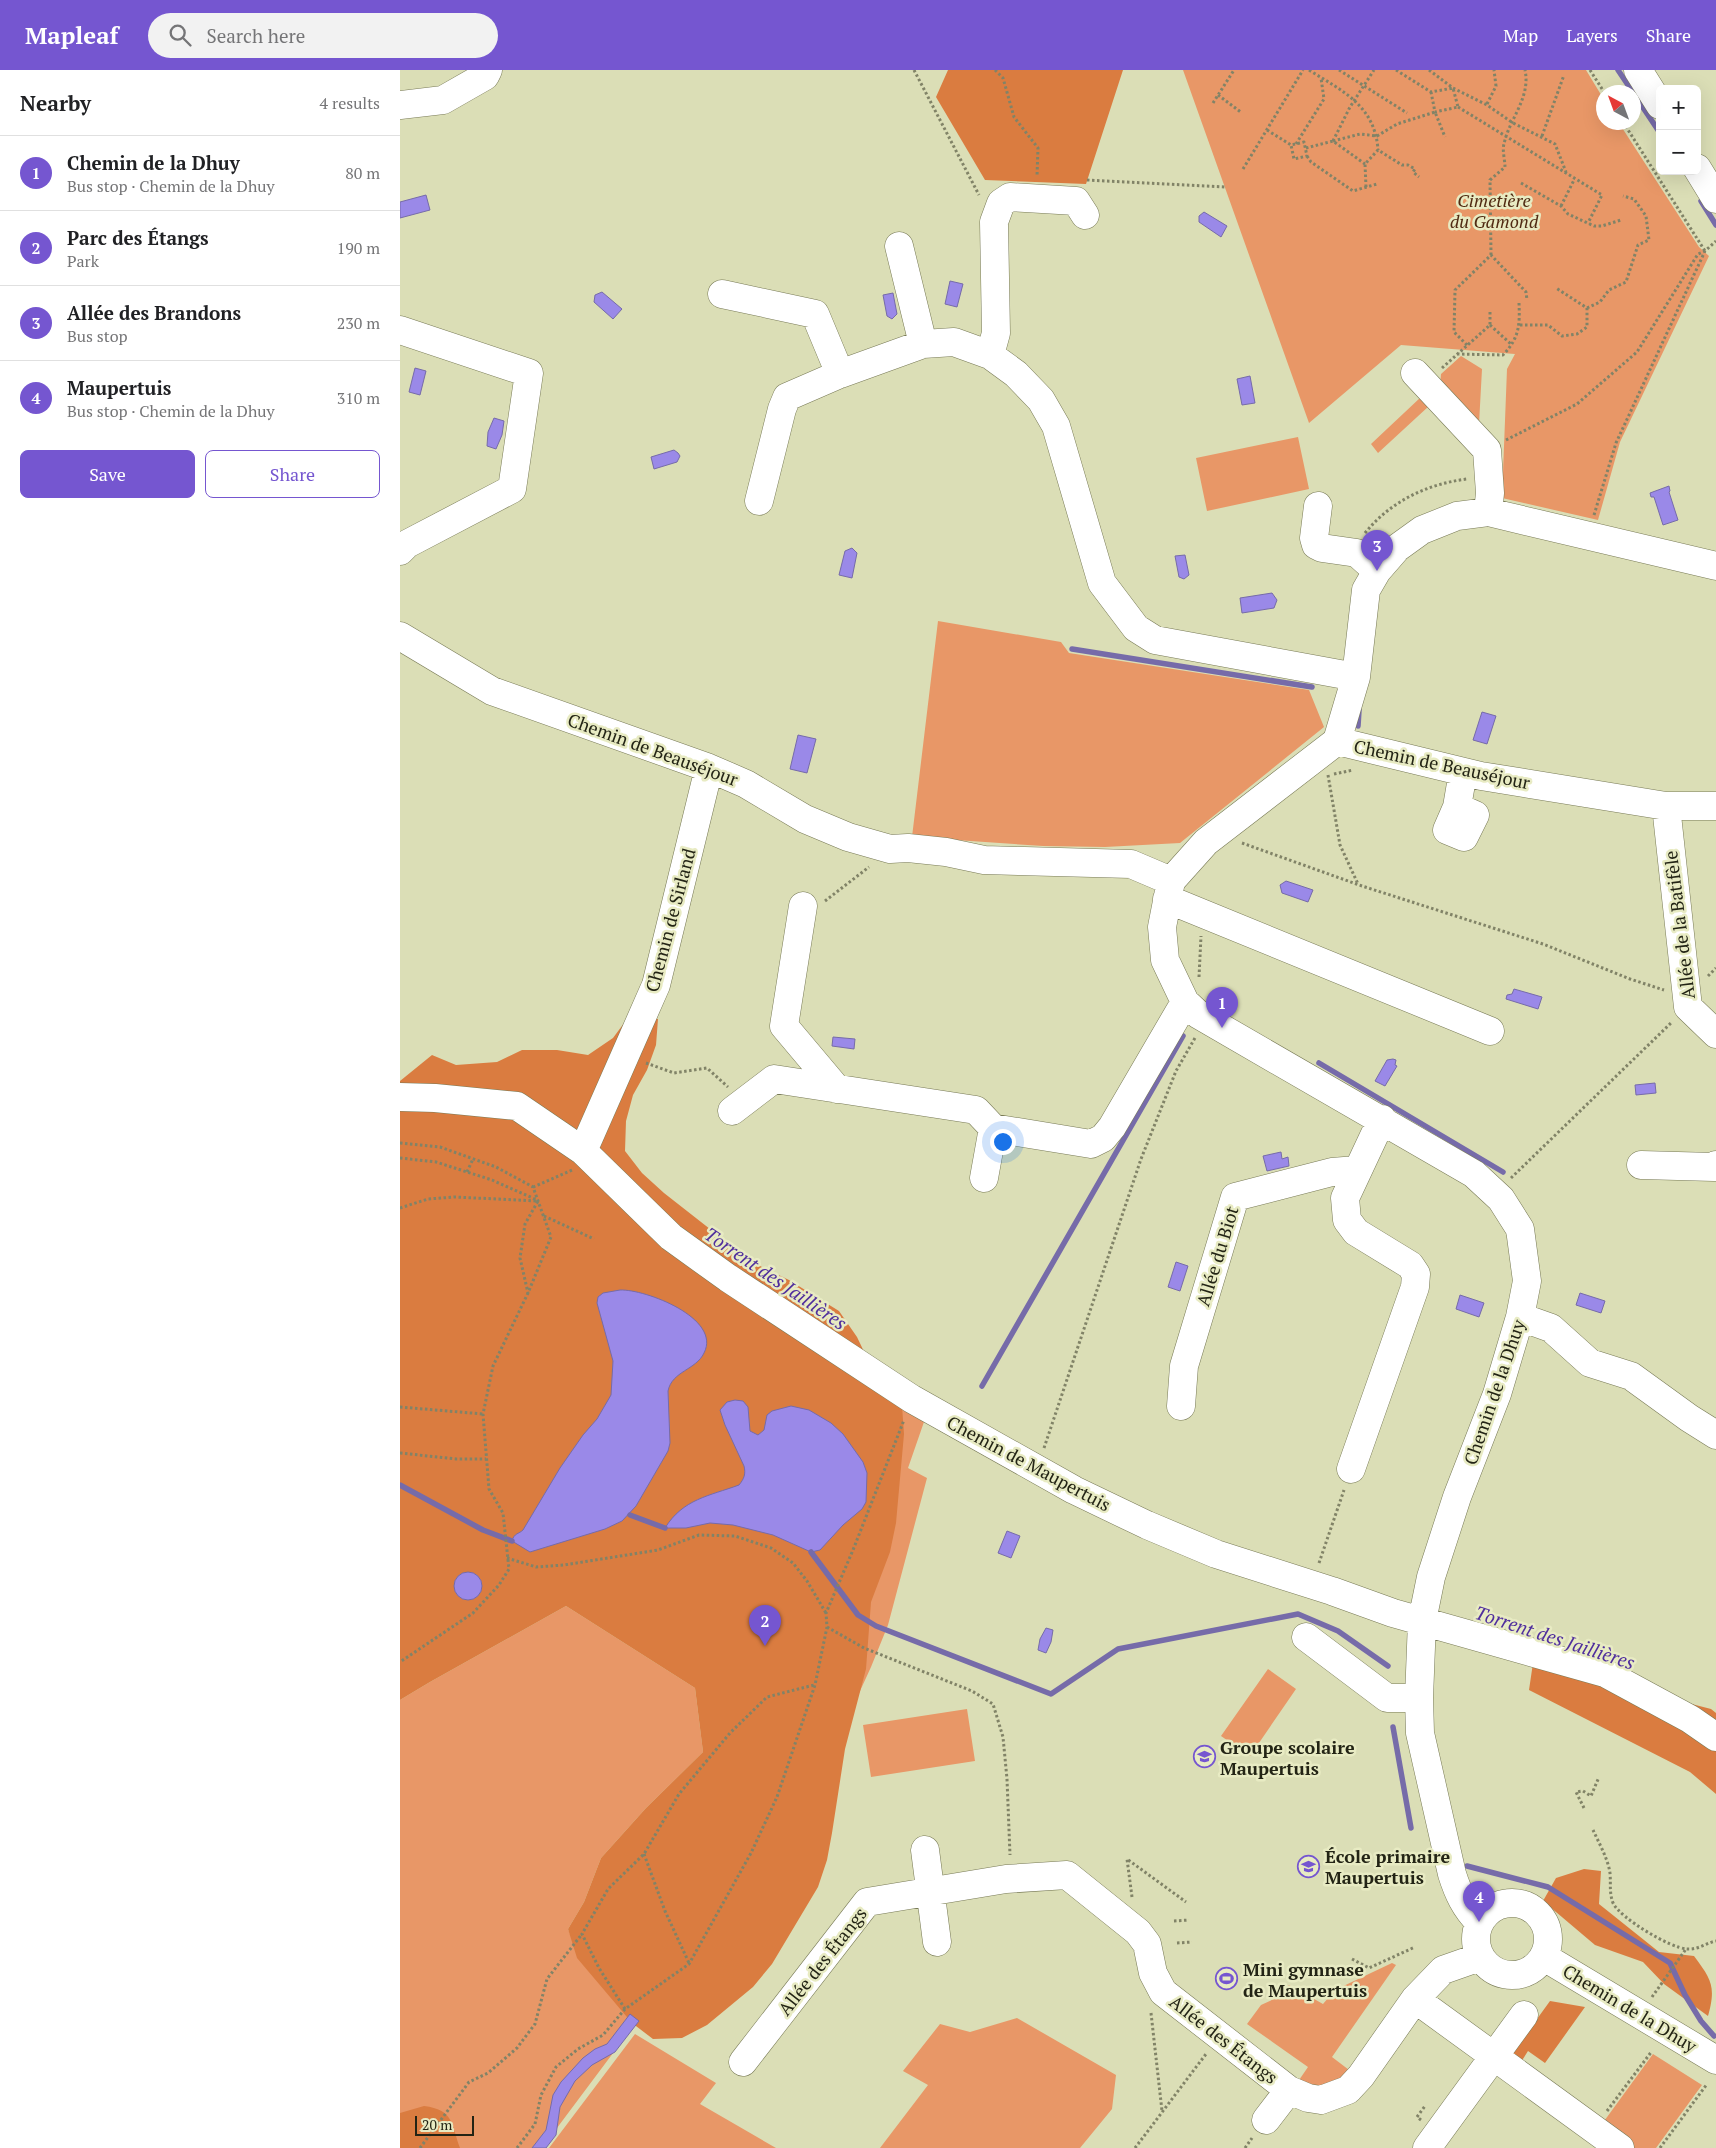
<!DOCTYPE html>
<meta charset="utf-8">
<style>
body{margin:0;font-family:"PT Serif",serif;background:#f2f2f2;color:#202124}
.controls{position:absolute;right:15px;top:15px;display:grid;overflow:hidden;border-radius:8px;box-shadow:0 5px 20px #0002}
.controls button{width:45px;height:45px;display:grid;place-items:center;padding:0;border:0;border-bottom:1px solid #e0e0e0;background:#fff;color:#202124;font:25px sans-serif}
.compass{position:absolute;left:1196px;top:15px;width:45px;height:45px;border-radius:50%;background:#fff;box-shadow:0 5px 20px #0002;rotate:319deg}
.scale{position:absolute;left:15px;bottom:12px;width:59px;box-sizing:border-box;padding-left:5px;border:2px solid #232415;border-top:0;font-size:14px;line-height:18px;white-space:nowrap;color:#232415;-webkit-text-stroke:4px #e8ebc3;paint-order:stroke}
.you{position:absolute;left:602px;top:1071px;width:18px;height:18px;margin:-12px;border:4px solid #fff;border-radius:50%;background:#1a73e8;box-shadow:0 0 0 8px #1a73e833}
.badge{display:grid;place-items:center;width:32px;height:32px;border-radius:50%;background:#7556d0;color:#fff;font-size:16px;font-weight:700}
.pin{position:absolute;translate:-50% -41px;filter:drop-shadow(0 1px 2px #0008)}
.pin::after{content:'';position:absolute;top:26px;width:18px;height:15px;background:inherit;clip-path:polygon(0 0,100% 0,50% 100%)}
.list{margin:0;padding:0;list-style:none}
h2{display:flex;justify-content:space-between;align-items:center;height:65px;margin:0;padding:0 20px;font-size:21px}
h2 small{font-size:16px;font-weight:400;color:#757577}
.list li{display:grid;grid-template-columns:32px 1fr auto;gap:15px;align-items:center;box-sizing:border-box;height:75px;padding:0 20px;border-top:1px solid #e0e0e0}
.list b{display:block;font-size:19px;white-space:nowrap}
.list p{margin:0;font-size:16px;white-space:nowrap;color:#757577}
.list em{font-size:16px;font-style:normal;color:#757577}
.actions{display:flex;gap:10px;padding:15px 20px}
.actions a{flex:1;padding:11px 0;border:1px solid #7556d0;border-radius:8px;text-align:center;font-size:18px;color:#7556d0}
.actions .main{background:#7556d0;color:#fff}
.icon{flex:none;width:28px;height:28px;fill:none;stroke:currentColor;stroke-width:2;stroke-linecap:round;stroke-linejoin:round}
.map{position:relative;flex:none;width:1316px;height:2078px;overflow:hidden}
header{display:flex;align-items:center;gap:30px;box-sizing:border-box;height:70px;padding:0 25px;background:#7556d0;color:#fff}
header strong{font-size:24px}
nav{display:flex;gap:28px;margin-inline-start:auto;font-size:18px}
.search{width:350px;height:45px;background:#f2f2f2;display:flex;align-items:center;gap:12px;box-sizing:border-box;padding:0 18px;border-radius:28px;color:#757577;font-size:19px}
main{display:flex}
aside{flex:1;background:#fff}
.map>svg:first-child{display:block}
.green{fill:#e89767}
.forest{fill:#da7c40}
.water{fill:#9a89e8;stroke:#766ba9}
.lines{fill:none;stroke-linecap:round;stroke-linejoin:round}
.stream{stroke:#766ba9;stroke-width:5.5}
.minor-casing{stroke:#787a56;stroke-width:29}
.path{stroke:#818367;stroke-width:3;stroke-dasharray:2.5 2.5;stroke-linecap:butt}
.minor{stroke:#fff;stroke-width:28}
.labels{text-anchor:middle;dominant-baseline:central;stroke-width:5;stroke-linejoin:round;paint-order:stroke}
.park-label{font-size:18px;font-style:italic;fill:#502a12;stroke:#e8ebc3}
.street-label{font-size:18px;fill:#232415;stroke:#e8ebc3}
.poi-label{font-size:18px;font-weight:bold;fill:#232415;stroke:#e8ebc3;text-anchor:start}
.water-label{font-size:19px;font-style:italic;fill:#502f9d;stroke:#e8ebc3}
</style>
<header>
<strong>Mapleaf</strong>
<div class="search"><svg class="icon" aria-label="search" viewBox="0 0 24 24"><circle cx="10" cy="10" r="6"/><path d="M15 15l6 6"/></svg>Search here</div>
<nav><a>Map</a><a>Layers</a><a>Share</a></nav>
</header>
<main>
<aside>
<h2>Nearby<small>4 results</small></h2>
<ul class="list">
<li><span class="badge">1</span><div><b>Chemin de la Dhuy</b><p>Bus stop · Chemin de la Dhuy</p></div><em>80 m</em></li>
<li><span class="badge">2</span><div><b>Parc des Étangs</b><p>Park</p></div><em>190 m</em></li>
<li><span class="badge">3</span><div><b>Allée des Brandons</b><p>Bus stop</p></div><em>230 m</em></li>
<li><span class="badge">4</span><div><b>Maupertuis</b><p>Bus stop · Chemin de la Dhuy</p></div><em>310 m</em></li>
</ul>
<div class="actions"><a class="main">Save</a><a>Share</a></div>
</aside>
<div class="map">
<svg width="1316" height="2078" viewBox="0 0 1316 2078">
<rect width="100%" height="100%" fill="#dbdeb6"/>
<!-- green -->
<path class="green" d="M 783,0 L 1186,0 L 1203,28 L 1204,52 L 1219,53 L 1299,177 L 1309,186 L 1220,372 L 1198,450 L 1102,428 L 1107,299 L 1115,284 L 1001,275 L 909,353 Z
M 1061,286 L 1082,299 L 1079,354 L 1040,317 L 1041,304 Z
M 1021,327 L 1029,336 L 978,383 L 971,374 Z
M 898,367 L 909,419 L 807,441 L 796,388 Z
M 538,551 L 661,572 L 669,583 L 909,620 L 924,657 L 780,773 L 705,777 L 643,776 L 512,767 Z
M 0,1041 L 525,1349 L 508,1398 L 527,1408 L 488,1555 L 471,1597 L 361,1837 L 243,1943 L 142,2078 L 10,2078 L 0,2043 L 0,1630 L 30,1612 L 166,1536 L 295,1618 L 303,1682 L 246,1738 L 201,1788 L 184,1832 L 168,1859 L 170,1864 L 346,1629 Z
M 868,1599 L 896,1619 L 850,1686 L 821,1666 Z
M 567,1639 L 575,1691 L 471,1707 L 463,1655 Z
M 992,1893 L 996,1895 L 932,1987 L 953,2003 L 931,2019 L 897,2013 L 908,1997 L 847,1954 L 861,1935 L 874,1929 L 889,1915 L 923,1934 L 935,1920 Z
M 617,1948 L 716,2005 L 712,2039 L 680,2078 L 480,2078 L 528,2015 L 503,2001 L 540,1954 L 570,1962 Z
M 235,1964 L 316,2013 L 300,2034 L 376,2078 L 149,2078 Z
M 1253,1984 L 1302,2015 L 1256,2078 L 1234,2078 L 1202,2054 Z"/>
<!-- forest -->
<path class="forest" d="M 548,0 L 723,0 L 686,114 L 585,110 L 536,27 Z
M 230,945 L 258,949 L 256,975 L 247,1000 L 233,1025 L 226,1051 L 225,1081 L 242,1103 L 264,1123 L 324,1170 L 360,1196 L 389,1210 L 439,1241 L 457,1267 L 468,1290 L 502,1336 L 504,1364 L 496,1453 L 490,1482 L 471,1532 L 466,1599 L 445,1679 L 432,1763 L 427,1790 L 418,1817 L 372,1894 L 353,1917 L 307,1955 L 282,1968 L 253,1969 L 232,1953 L 177,1888 L 168,1859 L 184,1832 L 201,1788 L 246,1738 L 303,1682 L 295,1618 L 166,1536 L 30,1612 L 0,1630 L 0,1011 L 32,985 L 56,995 L 97,992 L 122,980 L 157,980 L 188,985 L 213,968 Z
M 1133,1593 L 1311,1639 L 1316,1643 L 1316,1724 L 1290,1702 L 1129,1620 Z
M 1184,1799 L 1201,1801 L 1199,1834 L 1259,1882 L 1294,1886 C 1312,1910 1316,1917 1308,1946 L 1264,1914 L 1243,1892 L 1195,1875 L 1143,1831 L 1156,1808 Z
M 1150,1931 L 1185,1937 L 1145,1993 L 1128,1981 L 1121,1992 L 1111,1985 Z
M 24,2036 C 54,2040 51,2053 60,2078 L 0,2078 L 0,2043 Z"/>
<!-- water -->
<path class="water" d="M 26,125 L 30,140 L 0,148 L 0,132 Z
M 804,142 L 827,156 L 821,167 L 799,152 L 799,146 Z
M 550,211 L 563,214 L 557,237 L 545,234 Z
M 202,222 L 222,239 L 213,249 L 194,232 L 195,225 Z
M 493,223 L 497,244 L 492,249 L 487,246 L 483,225 Z
M 15,298 L 26,301 L 20,325 L 9,322 Z
M 850,306 L 855,333 L 842,335 L 837,309 Z
M 94,348 L 104,351 L 102,365 L 96,379 L 87,376 L 88,362 Z
M 274,380 L 278,383 L 280,386 L 277,392 L 254,399 L 251,387 Z
M 1269,416 L 1270,421 L 1269,422 L 1278,450 L 1263,455 L 1254,427 L 1251,427 L 1250,423 Z
M 452,478 L 457,483 L 452,508 L 439,505 L 445,481 Z
M 785,485 L 789,505 L 784,509 L 779,507 L 775,486 Z
M 872,523 L 877,530 L 874,538 L 842,543 L 840,528 Z
M 1082,642 L 1096,646 L 1087,674 L 1073,670 Z
M 398,665 L 416,669 L 407,703 L 390,699 Z
M 886,811 L 913,820 L 908,832 L 882,823 L 880,815 Z
M 1114,919 L 1142,927 L 1138,939 L 1106,929 L 1107,925 L 1112,924 Z
M 433,967 L 455,969 L 454,979 L 432,976 Z
M 993,989 L 996,990 L 995,995 L 997,996 L 985,1016 L 975,1011 L 987,990 Z
M 1255,1013 L 1256,1023 L 1236,1025 L 1235,1015 Z
M 881,1082 L 882,1089 L 888,1087 L 889,1096 L 867,1101 L 863,1086 Z
M 776,1192 L 788,1196 L 780,1221 L 768,1217 Z
M 220,1220 C 245,1219 322,1248 304,1283 C 296,1300 272,1301 268,1321 L 270,1373 L 268,1381 L 236,1436 L 222,1451 L 205,1459 L 130,1482 L 112,1471 C 114,1463 119,1464 123,1460 L 160,1398 L 183,1365 L 197,1349 L 211,1325 L 213,1291 L 197,1233 L 198,1227 L 203,1223 Z
M 1180,1223 L 1205,1231 L 1201,1243 L 1176,1235 Z
M 1060,1225 L 1084,1233 L 1079,1247 L 1056,1239 Z
M 335,1330 L 343,1331 L 348,1337 L 350,1361 L 358,1365 L 364,1360 L 367,1345 L 372,1341 L 391,1336 L 409,1340 L 431,1353 L 443,1364 L 463,1392 L 467,1403 L 466,1432 L 462,1439 L 443,1455 L 420,1480 L 411,1482 L 373,1465 L 333,1455 L 310,1453 L 286,1458 L 265,1458 C 283,1429 309,1426 339,1415 C 344,1409 346,1404 344,1396 L 325,1355 L 320,1340 L 327,1332 Z
M 607,1461 L 620,1466 L 611,1488 L 598,1483 Z
M54 1516a14 14 0 1 1 28 0a14 14 0 1 1-28 0Z
M 646,1558 L 653,1560 L 651,1572 L 646,1583 L 638,1580 L 640,1569 Z
M 230,1944 L 239,1951 L 215,1982 L 192,1995 L 175,2011 L 160,2037 L 156,2065 L 146,2078 L 132,2078 L 146,2060 L 153,2025 L 161,2012 L 183,1988 L 195,1979 L 207,1974 Z"/>
<g class="lines">
<!-- stream -->
<path class="stream" d="M 1218,0 L 1260,63
M 1301,131 L 1316,155
M 672,579 L 912,617
M 958,656 L 959,640
M 919,993 L 1103,1102
M 582,1316 L 783,966
M 0,1415 L 83,1460 L 112,1471
M 230,1445 L 265,1458
M 411,1482 L 458,1545 L 476,1556 L 651,1624 L 718,1579 L 898,1544 L 938,1561 L 988,1596
M 993,1657 L 1011,1758
M 1067,1796 L 1148,1817 L 1270,1893 L 1285,1925 L 1301,1951 L 1314,1966"/>
<defs>
<path id="minor" d="M 1238,0 L 1260,35
M 0,35 L 43,30 L 85,6 L 88,0
M 1297,98 L 1316,129
M 499,176 L 523,274
M 322,224 L 415,244 L 440,304
M 0,260 L 129,303 L 112,419 L 7,474 L 0,481
M 590,285 L 596,263 L 594,152 L 601,133 L 610,127 L 676,131 L 685,145
M 1015,303 L 1087,380 L 1090,423 L 1088,442
M 359,431 L 382,339 L 387,327 L 440,304 L 523,274 L 554,272 L 590,285 L 616,304 L 641,330 L 656,356 L 702,513 L 736,558 L 755,570 L 956,607
M 918,436 L 914,468 L 916,475 L 922,478 L 957,483 L 977,501
M 0,566 L 92,621 L 309,698 L 346,714 L 405,749 L 448,767 L 490,779 L 508,778 L 546,782 L 584,790 L 731,794 L 771,811
M 937,671 L 806,772 L 771,811 L 762,857 L 765,890 L 785,932 L 799,945 L 1074,1104 L 1101,1129 L 1120,1159 L 1127,1211 L 1120,1247 L 1097,1324 L 1057,1427 L 1031,1507 L 1022,1551 L 1019,1628 L 1020,1663 L 1052,1804 C 1058,1823 1065,1838 1079,1852
M 937,671 L 956,607 L 966,520 L 977,501 L 997,478 L 1022,460 L 1057,446 L 1088,442 L 1316,496
M 937,671 L 1081,706 L 1266,736 L 1316,736
M 1266,736 L 1288,937 L 1316,964
M 1057,737 L 1075,745 L 1064,767 L 1047,760 L 1057,737 L 1063,702
M 767,829 L 1090,961
M 403,836 L 384,956 L 437,1019
M 0,1027 L 35,1028 L 117,1036 L 183,1081 L 271,1167 L 328,1208 L 512,1329 L 674,1420 L 747,1455 L 816,1484 L 932,1521 L 993,1543 L 1205,1603 L 1290,1649 L 1316,1667
M 332,1041 L 374,1009 L 576,1040 L 593,1058 L 691,1074 L 703,1068 L 712,1057 L 785,932
M 183,1081 L 256,915 L 309,698
M 1241,1095 L 1314,1097 L 1316,1095
M 584,1108 L 593,1058
M 1120,1247 L 1151,1258 L 1190,1293 L 1231,1306 L 1289,1348 L 1316,1365
M 781,1336 L 784,1296 L 835,1127 L 932,1102 L 957,1100
M 951,1399 L 1015,1217 L 1016,1204 L 1010,1195 L 956,1162 L 947,1150 L 945,1128 L 982,1049
M 906,1567 L 987,1628 L 1019,1628
M 525,1780 L 537,1872
M1076 1869a36 36 0 1 1 72 0a36 36 0 1 1-72 0Z
M 1144,1887 L 1316,1990
M 1015,1929 L 1220,2078
M 343,1992 L 467,1832 L 606,1809 L 667,1805 L 738,1862 L 747,1874 L 753,1903 L 763,1922 L 889,2020 L 908,2028 L 921,2030 L 948,2020 L 961,2006 L 1015,1929 L 1043,1900 L 1080,1887
M 866,2050 L 889,2020
M 1027,2078 L 1124,1945"/>
</defs>
<!-- minor casing -->
<use href="#minor" class="minor-casing"/>
<!-- path -->
<path class="path" d="M 514,0 L 579,125
M 595,0 L 603,8 L 614,47 L 638,78 L 637,106
M 909,0 C 942,21 975,35 978,80
M 939,0 L 1007,43
M 996,0 L 1031,22 L 1053,18 L 1058,37 L 1035,42 L 1031,22
M 1029,0 L 1053,18 L 1087,35 L 1113,53 L 1155,74 L 1166,102
M 1190,0 L 1204,22
M 818,25 L 842,43
M 813,33 L 834,0
M 1087,34 L 1096,16 L 1094,0
M 1058,37 L 1202,125 L 1188,153
M 1223,52 L 1305,181
M 867,60 L 891,75 L 904,72 L 907,86 L 894,89 L 891,75
M 1142,66 L 1164,5
M 933,71 L 960,64 L 977,66 L 997,54 L 1035,42 L 1045,67
M 933,71 L 950,37 L 974,0
M 896,74 L 924,29 L 921,8
M 906,78 L 933,71 L 965,94
M 907,86 L 911,92 L 953,121 L 977,114
M 843,99 L 903,0
M 687,110 L 825,117
M 1121,113 L 1161,136 L 1168,144 L 1194,156 L 1202,156 L 1221,150
M 966,117 L 965,94 L 978,80 L 1002,95 L 1008,95 L 1015,99 L 1013,102 L 1019,107
M 1161,136 L 1174,110
M 1091,185 L 1090,110 L 1105,97 C 1105,90 1102,80 1104,74 C 1109,49 1131,28 1125,0
M 1187,238 L 1200,232 L 1209,220 L 1226,212 L 1238,175 L 1249,170 L 1246,146 L 1234,129 L 1223,126
M 1090,255 L 1112,275
M 1120,255 L 1148,255 L 1162,266 L 1177,264 L 1187,257 L 1187,238 L 1156,218
M 1067,275 L 1054,262 L 1055,220 L 1091,185 L 1126,222 L 1127,230
M 1057,284 L 1103,285 C 1119,268 1120,256 1119,233
M 1042,298 L 1090,255 L 1090,242
M 1106,370 L 1177,334 L 1237,282 L 1298,184 L 1305,181
M 1194,445 L 1216,373 L 1305,181 L 1316,171
M 965,463 C 991,431 1027,414 1067,409
M 934,704 L 953,700
M 928,705 L 940,775 L 958,814
M 842,773 L 962,816 L 1143,874 L 1230,909 L 1264,920
M 425,831 L 469,797
M 1308,906 L 1316,898
M 799,907 L 801,866
M 246,993 L 274,1003 L 307,998 L 328,1017
M 0,1073 L 40,1077 L 96,1097 L 133,1117 L 151,1167 L 128,1223 L 93,1296 L 83,1344 L 89,1419 L 103,1443 L 109,1499 L 99,1515 L 73,1543 L 0,1592
M 0,1088 L 36,1092 L 92,1110 L 137,1130
M 67,1102 L 73,1089
M 1111,1108 L 1271,953
M 133,1117 L 172,1100
M 0,1138 L 28,1129 L 55,1127 L 138,1131 L 125,1154 L 120,1188 L 128,1223
M 144,1146 L 194,1169
M 0,1337 L 83,1344
M 644,1378 L 741,1089 L 776,1001 L 795,968
M 0,1383 L 56,1389 L 86,1389
M 107,1488 L 136,1497 L 164,1495 L 258,1480 L 299,1465 L 335,1466 L 371,1478 L 393,1493 L 407,1511 L 426,1543
M 919,1493 L 944,1420
M 427,1557 L 464,1578 L 572,1621 L 593,1634 L 603,1667 L 607,1709 L 610,1785
M 1184,1738 L 1176,1722 L 1183,1721 L 1191,1726 L 1199,1707
M 1193,1760 C 1199,1773 1208,1789 1210,1803 C 1211,1814 1209,1822 1213,1833 C 1220,1848 1270,1878 1287,1879 C 1298,1880 1306,1873 1316,1871
M 244,1784 L 265,1841 L 289,1893
M 732,1827 L 727,1789 L 786,1832
M 774,1851 L 789,1850
M 777,1873 L 792,1872
M 952,1889 L 969,1898 L 1015,1877
M 1252,1927 L 1286,1879
M 225,1939 L 199,1898 L 182,1864 L 208,1819 L 244,1784 L 279,1724 L 330,1663 L 367,1627 L 414,1615
M 751,1943 L 762,2041
M 1207,2041 L 1252,1981
M 1021,2050 L 1017,2047 L 1025,2036
M 20,2078 L 69,2012 L 88,2003 L 117,1978 L 135,1954 L 147,1909 L 182,1864
M 117,2078 L 135,2054 L 141,2025 L 156,1997 L 178,1979 L 203,1965 L 225,1939 L 289,1894 L 351,1783 L 377,1727 L 415,1615 L 427,1557 L 426,1543 L 453,1480 L 504,1350
M 735,2078 L 806,1984
M 845,2078 L 852,2068
M 1260,2078 L 1307,2014"/>
<!-- minor -->
<use href="#minor" class="minor"/>
</g>
<!-- icons -->
<defs>
<symbol id="school-ring" viewBox="-11 -11 22 22"><circle r="9.5" fill="#e8ebc3" stroke="#7556d0" stroke-width="1.5"/><path d="M0-5L7-2L0 1L-7-2ZM-4 1L0 2.5L4 1V4Q0 6-4 4Z" fill="#7556d0"/></symbol>
<symbol id="stadium-ring" viewBox="-11 -11 22 22"><circle r="9.5" fill="#e8ebc3" stroke="#7556d0" stroke-width="1.5"/><path d="M0-5a6.5 5 0 1 0 0 10a6.5 5 0 1 0 0-10ZM-3.5-1.8h7v3.6h-7Z" fill="#7556d0"/></symbol>
</defs>
<g fill-rule="evenodd">
<use href="#school-ring" x="792" y="1674" width="25" height="25"/>
<use href="#school-ring" x="896" y="1784" width="25" height="25"/>
<use href="#stadium-ring" x="814" y="1896" width="25" height="25"/>
</g>
<g class="labels">
<!-- park labels -->
<g class="park-label">
<text x="1094" y="130">Cimetière<tspan x="1094" dy="21">du Gamond</tspan></text>
</g>
<!-- street labels -->
<g class="street-label">
<text transform="translate(253 679) rotate(20)">Chemin de Beauséjour</text>
<text transform="translate(1042 694) rotate(12)">Chemin de Beauséjour</text>
<text transform="translate(270 850) rotate(-75)">Chemin de Sirland</text>
<text transform="translate(1279 855) rotate(-97)">Allée de la Batifèle</text>
<text transform="translate(817 1186) rotate(-73)">Allée du Biot</text>
<text transform="translate(1094 1322) rotate(-71)">Chemin de la Dhuy</text>
<text transform="translate(629 1393) rotate(28)">Chemin de Maupertuis</text>
<text transform="translate(422 1891) rotate(-52)">Allée des Étangs</text>
<text transform="translate(1230 1938) rotate(31)">Chemin de la Dhuy</text>
<text transform="translate(824 1969) rotate(38)">Allée des Étangs</text>
</g>
<!-- poi labels -->
<g class="poi-label">
<text x="820" y="1677">Groupe scolaire<tspan x="820" dy="21">Maupertuis</tspan></text>
<text x="925" y="1786">École primaire<tspan x="925" dy="21">Maupertuis</tspan></text>
<text x="843" y="1899">Mini gymnase<tspan x="843" dy="21">de Maupertuis</tspan></text>
</g>
<!-- water labels -->
<g class="water-label">
<text transform="translate(376 1208) rotate(34)">Torrent des Jaillières</text>
<text transform="translate(1155 1567) rotate(18)">Torrent des Jaillières</text>
</g>
</g>
</svg>
<div class="controls">
<button>+</button>
<button>−</button>
</div>
<svg class="compass" viewBox="-18 -18 36 36"><path d="M0-13l5 13h-10z" fill="#e53935"/><path d="M0 13l5-13h-10z" fill="#757577"/></svg>
<div class="scale">20 m</div>
<div class="you"></div>
<div class="pin badge" style="left:822px;top:958px">1</div>
<div class="pin badge" style="left:365px;top:1576px">2</div>
<div class="pin badge" style="left:977px;top:501px">3</div>
<div class="pin badge" style="left:1079px;top:1852px">4</div>
</div>
</main>
